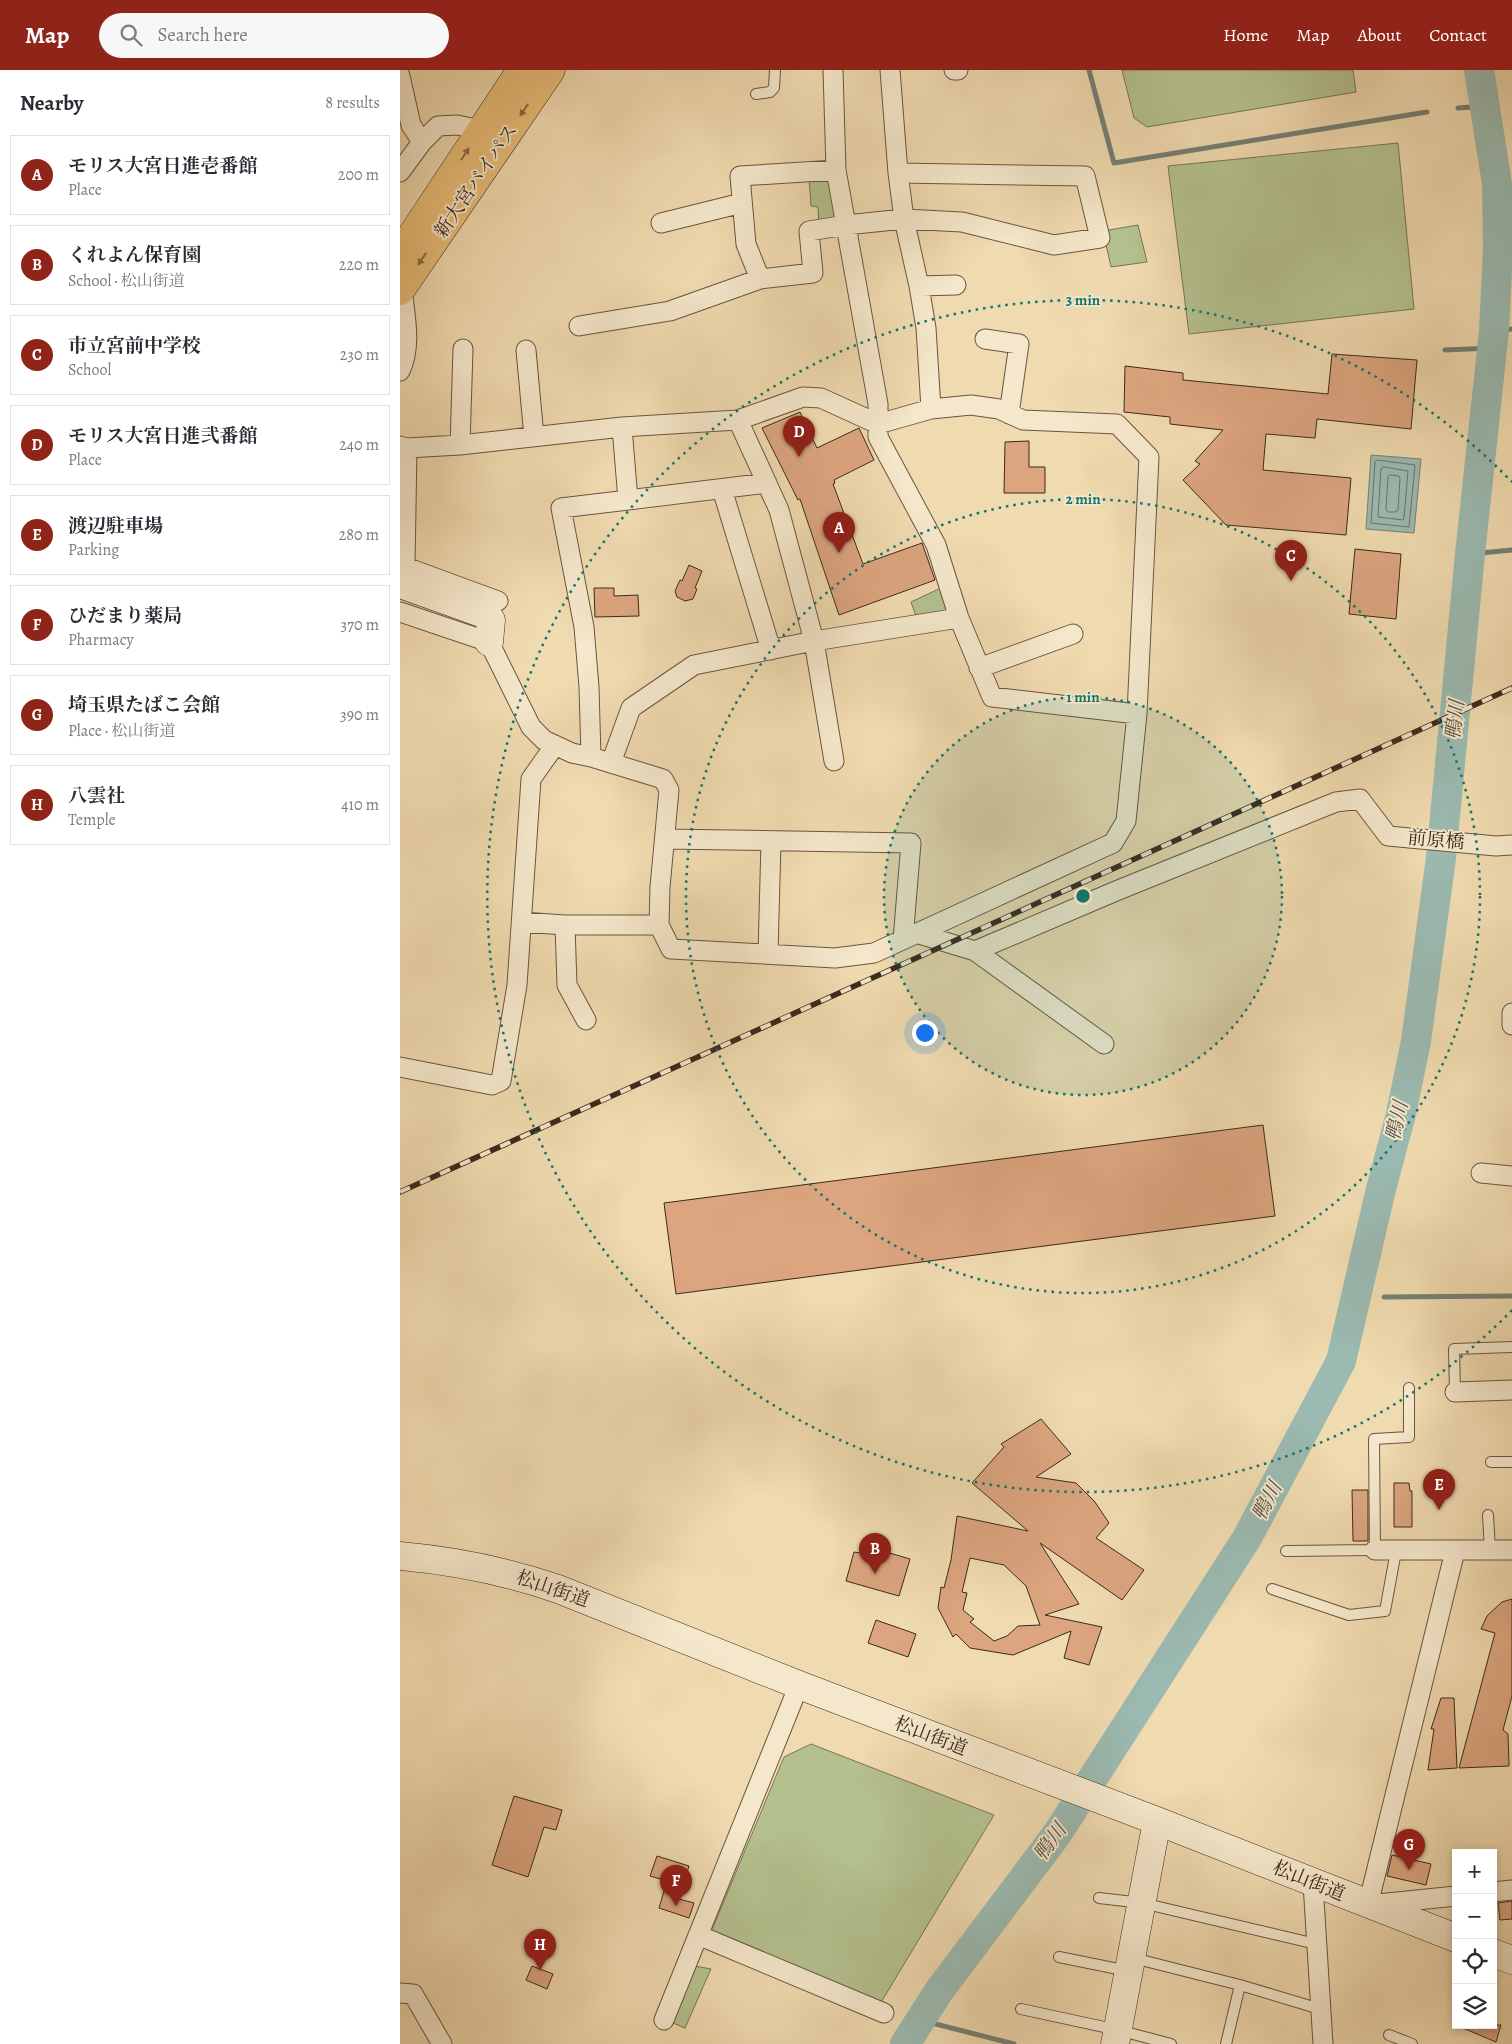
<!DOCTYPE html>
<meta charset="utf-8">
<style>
body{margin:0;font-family:Alegreya,"Noto Serif JP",serif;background:#f7f7f7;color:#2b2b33}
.controls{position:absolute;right:15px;bottom:15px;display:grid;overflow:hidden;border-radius:0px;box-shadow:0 2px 8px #0003}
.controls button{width:45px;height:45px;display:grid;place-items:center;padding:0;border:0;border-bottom:1px solid #e1e1e2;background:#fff;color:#2b2b33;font:25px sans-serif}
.you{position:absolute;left:524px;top:962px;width:18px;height:18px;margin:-12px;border:4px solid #fff;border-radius:50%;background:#1a73e8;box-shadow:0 0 0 8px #1a73e833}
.badge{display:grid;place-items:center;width:32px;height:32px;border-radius:50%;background:#8f2418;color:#fff;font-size:16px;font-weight:700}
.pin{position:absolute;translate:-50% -41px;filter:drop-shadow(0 1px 2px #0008)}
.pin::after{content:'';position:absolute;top:26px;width:18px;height:15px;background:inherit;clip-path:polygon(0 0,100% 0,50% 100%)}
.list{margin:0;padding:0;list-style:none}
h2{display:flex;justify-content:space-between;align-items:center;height:65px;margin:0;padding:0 20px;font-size:21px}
h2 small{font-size:16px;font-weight:400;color:#7c7c81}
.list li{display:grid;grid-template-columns:32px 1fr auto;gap:15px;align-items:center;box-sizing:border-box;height:80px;margin:0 10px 10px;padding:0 10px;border:1px solid #e1e1e2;border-radius:0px}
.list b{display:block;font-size:19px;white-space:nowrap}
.list p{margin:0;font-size:16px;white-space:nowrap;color:#7c7c81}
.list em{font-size:16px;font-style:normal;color:#7c7c81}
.icon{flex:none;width:28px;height:28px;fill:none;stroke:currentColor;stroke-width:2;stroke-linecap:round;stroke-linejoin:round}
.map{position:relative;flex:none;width:1112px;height:1974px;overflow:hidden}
header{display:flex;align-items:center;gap:30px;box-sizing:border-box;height:70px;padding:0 25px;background:#8f2418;color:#fff}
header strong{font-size:24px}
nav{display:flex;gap:28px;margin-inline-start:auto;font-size:18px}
.search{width:350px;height:45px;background:#f7f7f7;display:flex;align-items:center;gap:12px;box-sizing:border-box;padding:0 18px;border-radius:28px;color:#7c7c81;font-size:19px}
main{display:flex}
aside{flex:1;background:#fff}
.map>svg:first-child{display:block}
.green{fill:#b4c18f;stroke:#787556}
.water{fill:#9bbab1;stroke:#758076}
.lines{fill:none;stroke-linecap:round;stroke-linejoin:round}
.shore{stroke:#6c7267;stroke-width:1}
.stream{stroke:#758076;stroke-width:5}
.river{stroke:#9bbab1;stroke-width:30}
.building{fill:#dca57f;stroke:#3c291d;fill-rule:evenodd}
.lane-casing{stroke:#695542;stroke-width:12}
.street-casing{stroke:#695542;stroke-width:21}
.secondary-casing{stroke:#3c291d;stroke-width:29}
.highway-casing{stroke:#3c291d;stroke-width:29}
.lane{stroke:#f5e7cb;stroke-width:10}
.street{stroke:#f5e7cb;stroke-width:19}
.secondary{stroke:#f5e7cb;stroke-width:28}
.highway{stroke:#e8bd78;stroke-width:28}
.rail-casing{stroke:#3c291d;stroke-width:5.5}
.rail{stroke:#f5e7cb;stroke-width:4;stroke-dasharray:11;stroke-linecap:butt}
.oneway{fill:#896c46}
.ring{fill:none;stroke:#0f766e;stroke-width:2.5;stroke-dasharray:2.5 5}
.labels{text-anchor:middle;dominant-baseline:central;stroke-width:4;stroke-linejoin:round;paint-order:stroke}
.street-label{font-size:19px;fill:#3c291d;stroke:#f5e7cb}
.water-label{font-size:20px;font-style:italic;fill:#544d42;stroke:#f5e7cb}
.centre{fill:#0f766e;stroke:#f5e7cb;stroke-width:2.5}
.ring-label{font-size:15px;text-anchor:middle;font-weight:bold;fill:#0f766e;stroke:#f5e7cb;stroke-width:4;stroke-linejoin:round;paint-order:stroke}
</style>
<header>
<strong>Map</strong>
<div class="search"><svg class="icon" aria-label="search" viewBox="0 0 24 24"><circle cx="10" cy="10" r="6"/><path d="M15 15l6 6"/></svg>Search here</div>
<nav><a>Home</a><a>Map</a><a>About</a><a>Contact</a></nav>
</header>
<main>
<aside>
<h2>Nearby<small>8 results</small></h2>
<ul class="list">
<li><span class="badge">A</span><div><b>モリス大宮日進壱番館</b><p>Place</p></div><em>200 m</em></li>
<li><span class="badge">B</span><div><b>くれよん保育園</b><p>School · 松山街道</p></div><em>220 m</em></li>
<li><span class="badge">C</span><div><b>市立宮前中学校</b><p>School</p></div><em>230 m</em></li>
<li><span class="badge">D</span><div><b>モリス大宮日進弐番館</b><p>Place</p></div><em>240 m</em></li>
<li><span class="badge">E</span><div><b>渡辺駐車場</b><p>Parking</p></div><em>280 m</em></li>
<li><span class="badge">F</span><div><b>ひだまり薬局</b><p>Pharmacy</p></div><em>370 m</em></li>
<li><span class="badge">G</span><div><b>埼玉県たばこ会館</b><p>Place · 松山街道</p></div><em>390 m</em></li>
<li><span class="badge">H</span><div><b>八雲社</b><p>Temple</p></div><em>410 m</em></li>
</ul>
</aside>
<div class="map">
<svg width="1112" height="1974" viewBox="0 0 1112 1974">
<rect width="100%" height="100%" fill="#f0daaf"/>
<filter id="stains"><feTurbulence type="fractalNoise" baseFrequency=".004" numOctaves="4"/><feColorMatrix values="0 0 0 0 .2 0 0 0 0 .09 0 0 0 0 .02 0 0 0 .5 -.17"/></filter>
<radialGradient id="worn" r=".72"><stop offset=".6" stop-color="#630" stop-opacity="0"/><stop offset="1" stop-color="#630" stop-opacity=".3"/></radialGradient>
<!-- green -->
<path class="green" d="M 722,0 L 953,0 L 956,22 L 747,57 L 734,48 Z
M 998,73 L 1014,239 L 789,264 L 768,96 Z
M 435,104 L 441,153 L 419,156 L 418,137 L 411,136 L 409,107 Z
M 738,155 L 747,192 L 711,197 L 703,161 Z
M 543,517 L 551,545 L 517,549 L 511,532 Z
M 411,1674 L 594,1745 L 480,1934 L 311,1862 L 384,1687 Z
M 295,1896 L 311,1899 L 285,1958 L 273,1953 Z"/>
<!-- water -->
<path class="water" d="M 971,385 L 1021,389 L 1014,463 L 966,459 Z"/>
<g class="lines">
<!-- shore -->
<path class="shore" d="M 978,390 L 1015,395 L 1009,457 L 971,453 L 975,392 Z
M 984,397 L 1008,401 L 1004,448 L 1003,450 L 978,447 L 981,399 Z
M 990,405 L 999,406 L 1000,408 L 998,440 L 995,442 L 988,442 L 986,440 L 988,407 Z"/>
<!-- stream -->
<path class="stream" d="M 689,0 L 714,93 L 1027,42
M 1058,38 L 1085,36
M 1094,261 L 1112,259
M 1045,280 L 1092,278
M 1070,484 L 1112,480
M 984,1227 L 1112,1226
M 520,1950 L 614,1974"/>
<!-- river -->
<path class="river" d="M 505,1974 L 539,1921 L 657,1764 L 847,1468 L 941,1291 L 981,1119 L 1001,1044 L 1016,971 L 1041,788 L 1070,484 L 1094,261 L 1098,179 L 1097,114 L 1079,0"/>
</g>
<!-- building -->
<path class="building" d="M 932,284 L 1017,290 L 1011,359 L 917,349 L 915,368 L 866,364 L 863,400 L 951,408 L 946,465 L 826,455 L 783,410 L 800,394 L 795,391 L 823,360 L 770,354 L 770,347 L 724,342 L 725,296 L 783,303 L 783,310 L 928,324 Z
M 400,342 L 417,378 L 459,358 L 474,390 L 434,410 L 435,413 L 433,414 L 463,494 L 522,473 L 535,510 L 439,545 L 400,429 L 398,430 L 362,358 Z
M 629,371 L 629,397 L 645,397 L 645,423 L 604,423 L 605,372 Z
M 955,479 L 1001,484 L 996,549 L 949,544 Z
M 289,495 L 302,501 L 295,518 L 297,519 L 293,529 L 285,531 L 277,527 L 275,521 L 280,510 L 282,511 Z
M 194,518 L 214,518 L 214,526 L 238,525 L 239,546 L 195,547 Z
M 863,1055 L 875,1146 L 276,1224 L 264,1133 Z
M 641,1349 L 671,1384 L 636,1407 L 676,1413 L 695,1432 L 709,1453 L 696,1468 L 744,1500 L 722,1530 L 640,1473 L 679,1534 L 645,1545 L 702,1557 L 689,1595 L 664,1588 L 671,1561 L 613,1585 L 570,1578 L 556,1564 L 553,1567 L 538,1538 L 541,1517 L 544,1518 L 551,1490 L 557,1446 L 628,1461 L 572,1413 L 604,1377 L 601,1374 ZM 570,1488 L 604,1495 L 626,1516 L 640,1555 L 618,1556 L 607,1566 L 594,1571 L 570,1552 L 574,1549 L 563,1540 L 567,1523 L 562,1522 Z
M 994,1413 L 1009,1413 L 1010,1421 L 1012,1421 L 1012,1457 L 994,1457 Z
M 952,1420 L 968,1420 L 968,1471 L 953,1471 Z
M 462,1475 L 510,1489 L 499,1526 L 446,1511 L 454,1482 L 460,1483 Z
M 1112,1529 L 1112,1626 L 1103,1660 L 1108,1664 L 1109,1696 L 1059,1698 L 1095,1563 L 1081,1559 L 1087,1546 L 1102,1532 Z
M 476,1550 L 516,1564 L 508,1587 L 468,1573 Z
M 1041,1628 L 1054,1628 L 1057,1698 L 1028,1700 L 1034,1659 L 1031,1659 Z
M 114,1726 L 162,1740 L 156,1760 L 144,1757 L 128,1807 L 92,1795 Z
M 992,1785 L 1031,1794 L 1026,1815 L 987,1806 Z
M 257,1786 L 289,1796 L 279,1829 L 294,1833 L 289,1848 L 259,1838 L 267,1811 L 250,1806 Z
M 1112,1831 L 1112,1849 L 1100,1850 L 1098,1833 Z
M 132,1896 L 153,1904 L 147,1919 L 126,1910 Z
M 1056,1955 L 1101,1955 L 1096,1972 Z"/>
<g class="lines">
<defs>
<path id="lane" d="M 356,24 L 370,22 L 374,18 L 375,0
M 1055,1322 L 1054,1279 L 1112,1277
M 1091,1392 L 1112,1392
M 1088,1445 L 1090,1480
M 886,1481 L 975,1480 L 974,1369 L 1009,1367 L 1009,1318
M 872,1519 L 949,1545 L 985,1541 L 996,1481
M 699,1828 L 742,1833 L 916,1874
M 659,1887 L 728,1901
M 733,1888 L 840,1915 L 920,1939
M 621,1939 L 718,1960 L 771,1974
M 989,1965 L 1012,1974
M 826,1974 L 840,1915"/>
<path id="street" d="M 554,0 L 558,0
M 0,6 L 11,55 L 22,72
M 436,100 L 340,106 L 346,174 L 360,209 L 413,203 L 409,161 L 446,155 L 504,149 L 562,152 L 654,175 L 700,168 L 685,106 L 498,103 L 490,0
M 0,102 L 22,72 L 38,56 L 57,55 L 81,60
M 498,103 L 504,149 L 519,216 L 526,258 L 531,339
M 261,153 L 342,133
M 519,216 L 556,215
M 179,256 L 270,241 L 360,209
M 585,269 L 619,274 L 609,344
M 126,280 L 134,367
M 0,301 C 12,276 5,246 2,219
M 338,350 L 379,440 L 414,571 L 434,691
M 60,375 L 63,279
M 0,376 L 7,378 L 60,375 L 222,357 L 338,350 L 403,327 L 421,328 L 478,354 L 478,367 L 536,475 L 559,548 L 592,627 L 737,644
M 322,419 L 371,580
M 228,430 L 367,413
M 0,495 L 98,531
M 5,497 L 7,378
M 0,542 L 89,572 L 131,657 L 144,670 L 172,683 L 191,687 L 263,709 L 269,720 L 260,817 L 259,855 L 271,879 L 435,888 L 474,883 L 713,773 L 726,751 L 737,644 L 749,387 L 717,354 L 623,350 L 599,339 L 571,335 L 531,339 L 478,354 L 478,334 L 436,100 L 433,0
M 579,598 L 673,564
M 191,687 L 189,617 L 184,557 L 161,438 L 228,430 L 222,357
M 211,693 L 231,638 L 294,595 L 414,571 L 559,548
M 265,769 L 511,773 L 503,870
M 122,852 L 165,855 L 259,855
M 165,855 L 167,915 L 186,950
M 519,864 L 575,881 L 716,821 L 936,732 L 960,729 L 988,766 L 1096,776 L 1112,775
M 575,881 L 704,974
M 368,884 L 371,771
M 1112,943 L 1112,955
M 0,997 L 92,1015 L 101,1011 L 117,915 L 131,709 L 155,675
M 1081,1103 L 1112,1106
M 1055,1322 L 1112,1320
M 975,1480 L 1112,1480
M 1055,1481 L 968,1835 L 1056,1826
M 913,1813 L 923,1974
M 1093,1822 L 1112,1820
M 298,1865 L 484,1943
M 0,1923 L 13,1924 L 42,1974
M 264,1950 L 399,1615"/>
<path id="secondary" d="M 0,514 L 87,545 L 91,550 L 89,572
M 0,1486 C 55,1491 106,1501 158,1519 L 399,1615 L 757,1751 L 1056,1868
M 1093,1883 L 1112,1890
M 715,1974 L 757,1751"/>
<path id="highway" d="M 0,183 L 121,0
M 0,221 L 151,0"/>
</defs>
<!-- lane casing -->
<use href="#lane" class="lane-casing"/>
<!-- street casing -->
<use href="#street" class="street-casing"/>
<!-- secondary casing -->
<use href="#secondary" class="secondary-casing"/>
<!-- highway casing -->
<use href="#highway" class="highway-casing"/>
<!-- lane -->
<use href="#lane" class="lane"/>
<!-- street -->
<use href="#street" class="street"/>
<!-- secondary -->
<use href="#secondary" class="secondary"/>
<!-- highway -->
<use href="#highway" class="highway"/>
<defs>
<path id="rail" d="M 0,1122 L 1112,618"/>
</defs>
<!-- rail casing -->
<use href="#rail" class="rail-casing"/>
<!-- rail -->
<use href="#rail" class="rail"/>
</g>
<!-- one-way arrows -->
<defs><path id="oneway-solid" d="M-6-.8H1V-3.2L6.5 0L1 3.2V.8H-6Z" transform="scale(1.25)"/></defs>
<g class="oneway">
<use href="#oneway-solid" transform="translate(124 40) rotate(124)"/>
<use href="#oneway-solid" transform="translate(65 84) rotate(-57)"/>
<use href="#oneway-solid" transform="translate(22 189) rotate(124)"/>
</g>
<!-- distance rings -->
<circle cx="683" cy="826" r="199" fill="#0f766e" fill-opacity=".12"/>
<g class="ring">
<circle cx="683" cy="826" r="199"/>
<circle cx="683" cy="826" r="397"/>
<path d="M1112 1240A596 596 0 1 1 1112 412"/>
</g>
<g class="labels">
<!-- street labels -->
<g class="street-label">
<text transform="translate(76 111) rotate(-56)">新大宮バイパス</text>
<text transform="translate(1036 770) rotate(5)">前原橋</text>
<text transform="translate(153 1519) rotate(19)">松山街道</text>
<text transform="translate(531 1666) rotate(21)">松山街道</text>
<text transform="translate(909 1811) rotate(22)">松山街道</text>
</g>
<!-- water labels -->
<g class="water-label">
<text transform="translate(1055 650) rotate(-84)">鴨川</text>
<text transform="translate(997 1051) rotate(-77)">鴨川</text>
<text transform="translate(867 1431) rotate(-62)">鴨川</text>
<text transform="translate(650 1772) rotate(-54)">鴨川</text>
</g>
</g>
<circle cx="683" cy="826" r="8" class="centre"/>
<g class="ring-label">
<text x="683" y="235">3 min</text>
<text x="683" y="434">2 min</text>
<text x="683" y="632">1 min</text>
</g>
<rect width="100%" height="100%" filter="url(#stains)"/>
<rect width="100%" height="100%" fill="url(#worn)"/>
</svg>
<div class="controls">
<button>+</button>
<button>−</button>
<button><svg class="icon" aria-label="locate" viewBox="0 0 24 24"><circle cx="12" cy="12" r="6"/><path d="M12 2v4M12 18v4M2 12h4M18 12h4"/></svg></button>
<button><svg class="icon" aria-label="layers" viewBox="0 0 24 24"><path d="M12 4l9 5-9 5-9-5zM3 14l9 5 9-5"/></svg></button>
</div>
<div class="you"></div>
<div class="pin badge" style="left:439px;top:483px">A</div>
<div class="pin badge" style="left:475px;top:1504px">B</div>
<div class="pin badge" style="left:891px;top:511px">C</div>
<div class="pin badge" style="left:399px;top:387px">D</div>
<div class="pin badge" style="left:1039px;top:1440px">E</div>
<div class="pin badge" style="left:276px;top:1836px">F</div>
<div class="pin badge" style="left:1009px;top:1800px">G</div>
<div class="pin badge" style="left:140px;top:1900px">H</div>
</div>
</main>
